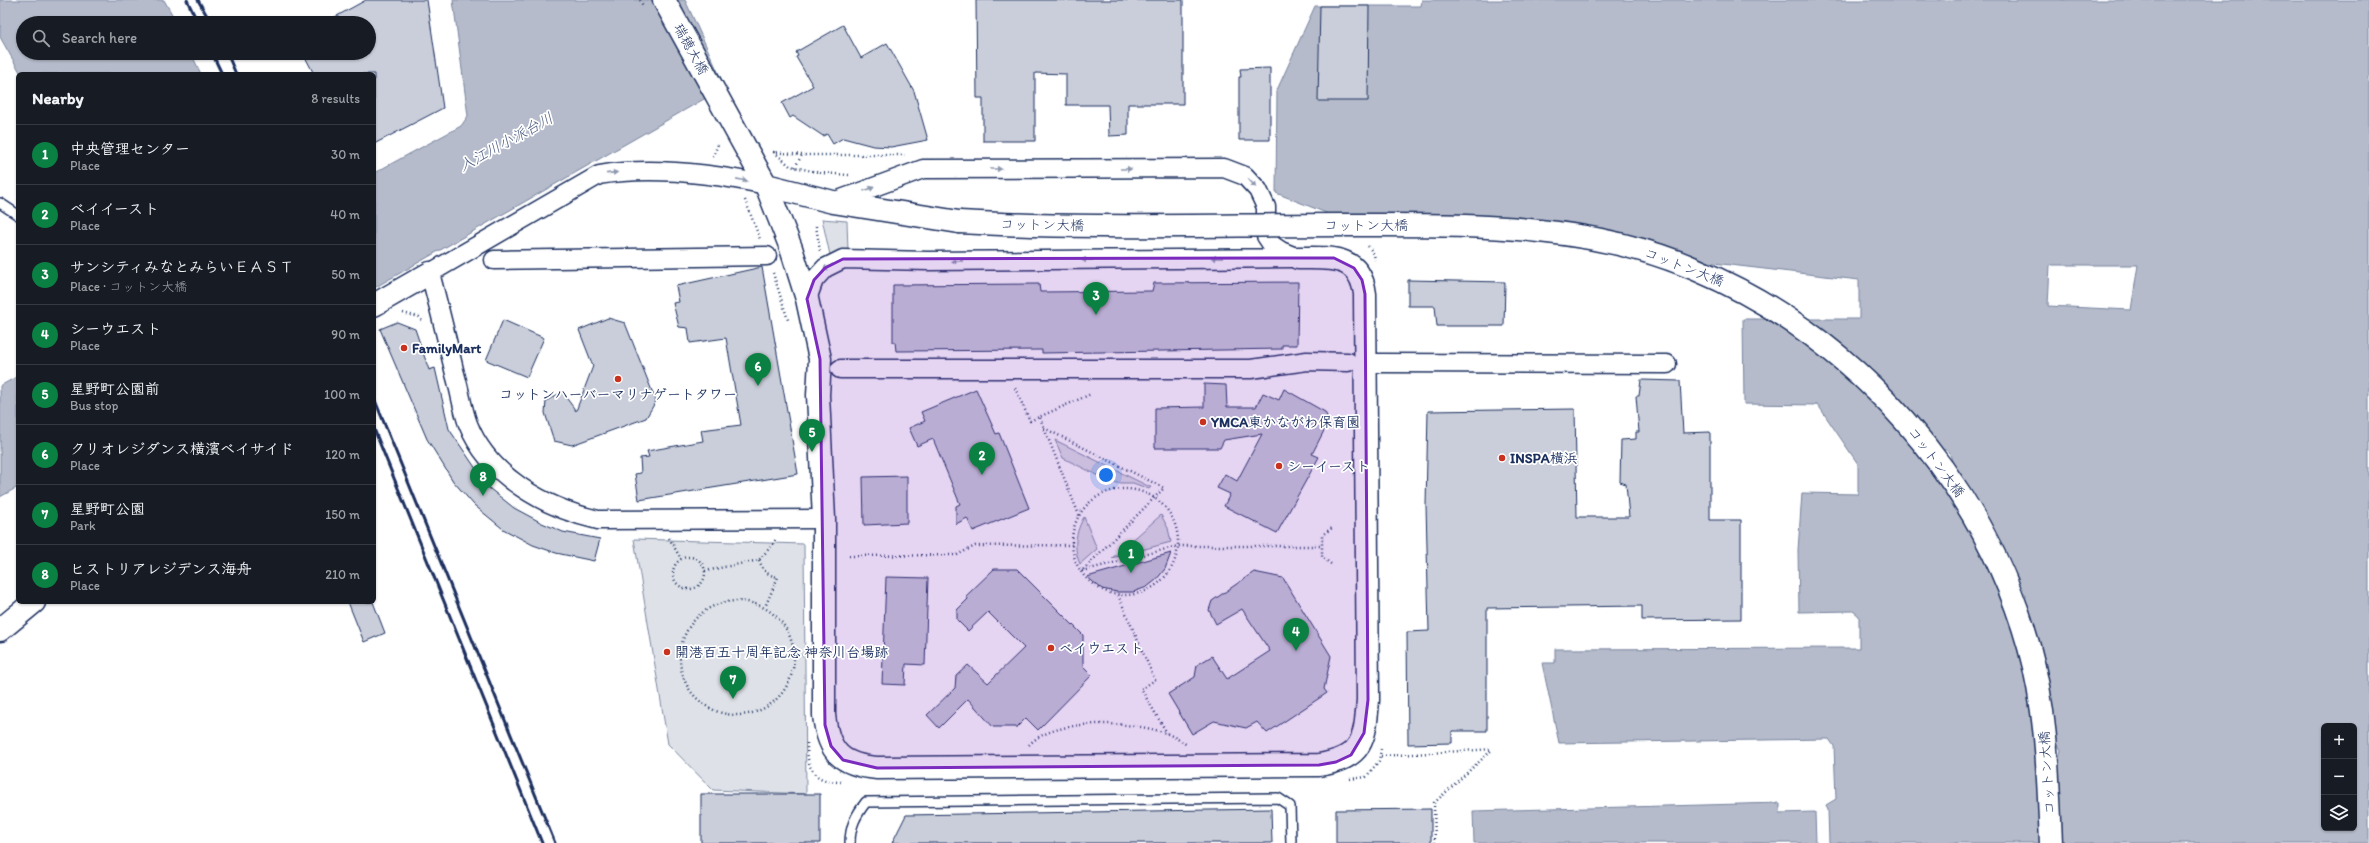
<!DOCTYPE html>
<meta charset="utf-8">
<style>
body{margin:0;font-family:Itim,"Klee One",sans-serif;background:#20242c;color:#f1f3f6}
.controls{position:absolute;right:12px;bottom:12px;display:grid;overflow:hidden;border-radius:6px;box-shadow:0 1px 3px #0004}
.controls button{width:36px;height:36px;display:grid;place-items:center;padding:0;border:0;border-bottom:1px solid #363941;background:#171b24;color:#f1f3f6;font:20px sans-serif}
.you{position:absolute;left:1106px;top:475px;width:14px;height:14px;margin:-10px;border:3px solid #fff;border-radius:50%;background:#1a73e8;box-shadow:0 0 0 6px #1a73e833}
.badge{display:grid;place-items:center;width:26px;height:26px;border-radius:50%;background:#0b8043;color:#fff;font-size:13px;font-weight:700}
.pin{position:absolute;translate:-50% -33px;filter:drop-shadow(0 1px 2px #0008)}
.pin::after{content:'';position:absolute;top:21px;width:14px;height:12px;background:inherit;clip-path:polygon(0 0,100% 0,50% 100%)}
.list{margin:0;padding:0;list-style:none}
h2{display:flex;justify-content:space-between;align-items:center;height:52px;margin:0;padding:0 16px;font-size:17px}
h2 small{font-size:13px;font-weight:400;color:#9ea1a6}
.list li{display:grid;grid-template-columns:26px 1fr auto;gap:12px;align-items:center;box-sizing:border-box;height:60px;padding:0 16px;border-top:1px solid #363941}
.list b{display:block;font-size:15px;white-space:nowrap}
.list p{margin:0;font-size:13px;white-space:nowrap;color:#9ea1a6}
.list em{font-size:13px;font-style:normal;color:#9ea1a6}
.icon{flex:none;width:22px;height:22px;fill:none;stroke:currentColor;stroke-width:2;stroke-linecap:round;stroke-linejoin:round}
.map{position:relative;flex:none;width:2369px;height:843px;overflow:hidden}
.search{position:absolute;background:#171b24;box-shadow:0 1px 3px #0004;left:16px;top:16px;width:360px;height:44px;display:flex;align-items:center;gap:10px;box-sizing:border-box;padding:0 14px;border-radius:22px;color:#9ea1a6;font-size:15px}
.panel{position:absolute;background:#171b24;box-shadow:0 1px 3px #0004;left:16px;top:72px;width:360px;height:532px;border-radius:6px}
.map>svg:first-child{display:block}
.green{fill:#dee1e7;stroke:#7c88a2}
.water{fill:#b5bbca;stroke:#77839f;fill-rule:evenodd}
.building{fill:#caceda;stroke:#1b2f5e}
.lines{fill:none;stroke-linecap:round;stroke-linejoin:round}
.lane-casing{stroke:#1b2f5e;stroke-width:12}
.street-casing{stroke:#1b2f5e;stroke-width:21}
.secondary-casing{stroke:#1b2f5e;stroke-width:25}
.path{stroke:#1b2f5e;stroke-width:2.5;stroke-dasharray:1 3;stroke-linecap:butt}
.lane{stroke:#fff;stroke-width:9}
.street{stroke:#fff;stroke-width:18}
.secondary{stroke:#fff;stroke-width:22}
.rail{stroke:#1b2f5e;stroke-width:3}
.secondary-bridge-casing{stroke:#1b2f5e;stroke-width:25;stroke-linecap:butt}
.secondary-bridge{stroke:#fff;stroke-width:22}
.oneway{fill:#8d97ae}
.marked{fill:#7b2cbf;fill-opacity:0.2;stroke:#7b2cbf;stroke-width:3;stroke-linejoin:round}
.poi-dot{fill:#c8321e;stroke:#fff;stroke-width:1.5}
.labels{text-anchor:middle;dominant-baseline:central;stroke-width:3.5;stroke-linejoin:round;paint-order:stroke}
.street-label{font-size:14px;fill:#1b2f5e;stroke:#fff}
.poi-label{font-size:14px;font-weight:bold;fill:#1b2f5e;stroke:#fff;text-anchor:start}
.water-label{font-size:15px;font-style:italic;fill:#49597e;stroke:#fff}
</style>
<div class="map">
<svg width="2369" height="843" viewBox="0 0 2369 843">
<rect width="100%" height="100%" fill="#fff"/>
<filter id="ink" filterUnits="userSpaceOnUse"><feTurbulence type="fractalNoise" baseFrequency=".025" numOctaves="2"/><feDisplacementMap in="SourceGraphic" scale="8" xChannelSelector="R" yChannelSelector="G"/><feConvolveMatrix kernelMatrix="1 2 1 2 8 2 1 2 1" color-interpolation-filters="sRGB"/></filter>
<g filter="url(#ink)">
<!-- green -->
<path class="green" d="M 822,219 L 847,221 L 848,251 L 830,255 Z
M 1055,440 L 1150,487 L 1151,487 L 1149,489 L 1133,483 L 1113,483 L 1063,458 Z
M 1161,515 L 1168,528 L 1171,542 L 1112,558 Z
M 1084,517 L 1097,549 L 1080,564 C 1073,548 1075,533 1084,517 Z
M 634,539 L 804,544 L 806,794 L 713,790 L 668,744 Z"/>
<!-- water -->
<path class="water" d="M 0,0 L 164,0 L 177,23 L 23,23 L 23,53 L 191,53 L 201,74 L 21,74 L 0,37 Z
M 453,0 L 685,0 L 725,87 L 374,288 L 374,173 L 461,126 L 468,116 Z
M 1422,0 L 2369,0 L 2369,843 L 1829,843 L 1828,810 L 1826,805 L 1836,799 L 1834,746 L 1829,739 L 1559,743 L 1542,663 L 1555,663 L 1555,649 L 1859,648 L 1859,616 L 1853,611 L 1799,612 L 1798,550 L 1802,493 L 1858,494 L 1858,464 L 1818,405 L 1744,404 L 1743,319 L 1859,319 L 1859,280 L 1344,220 L 1276,193 L 1277,90 L 1315,6 L 1421,6 ZM 2050,265 L 2138,265 L 2131,310 L 2048,306 ZM 1938,448 L 1949,451 L 1953,464 L 1951,469 L 1932,472 L 1927,464 ZM 2018,586 L 2026,595 L 2025,607 L 2006,610 L 2002,606 L 2001,595 ZM 2324,726 L 2354,726 L 2354,828 L 2324,828 ZM 2056,742 L 2061,750 L 2058,762 L 2039,763 L 2035,759 L 2035,746 Z
M 18,376 L 18,487 L 0,497 L 0,386 Z
M 1780,803 L 1780,813 L 1815,812 L 1816,843 L 1474,843 L 1473,811 Z"/>
<!-- building -->
<path class="building" d="M 366,0 L 427,0 L 443,108 L 374,144 L 374,74 L 314,74 L 303,53 L 369,53 L 369,23 L 324,23 Z
M 976,0 L 1183,0 L 1183,104 L 1128,104 L 1128,135 L 1109,136 L 1108,105 L 1066,105 L 1066,74 L 1035,73 L 1035,141 L 983,141 L 983,98 L 977,98 Z
M 1320,6 L 1369,6 L 1368,101 L 1318,101 Z
M 843,25 L 861,58 L 887,43 L 914,91 L 928,140 L 891,147 L 873,146 L 843,138 L 833,144 L 827,134 L 823,136 L 793,116 L 790,118 L 782,103 L 813,86 L 796,57 L 798,56 L 796,52 Z
M 1270,68 L 1270,140 L 1239,140 L 1239,77 L 1241,77 L 1240,69 Z
M 762,267 L 798,474 L 639,500 L 635,474 L 641,473 L 640,458 L 649,457 L 647,451 L 703,441 L 701,430 L 741,425 L 726,338 L 690,343 L 688,328 L 679,327 L 673,303 L 679,302 L 676,286 Z
M 1408,280 L 1505,282 L 1504,326 L 1437,326 L 1435,306 L 1408,306 Z
M 1298,282 L 1297,345 L 1282,345 L 1282,349 L 1042,353 L 1042,350 L 896,351 L 895,342 L 893,342 L 893,285 L 1039,284 L 1040,292 L 1152,291 L 1154,283 Z
M 608,318 L 625,323 L 656,401 L 646,418 L 572,445 L 554,441 L 545,413 L 546,401 L 562,392 L 576,411 L 593,366 L 579,330 Z
M 503,320 L 544,338 L 527,377 L 486,360 Z
M 397,322 L 415,329 L 429,370 L 435,368 L 449,429 L 489,488 L 514,508 L 542,523 L 563,532 L 600,539 L 594,561 L 556,553 L 533,545 L 503,529 L 474,505 L 453,481 L 427,439 L 380,329 Z
M 1641,380 L 1680,381 L 1683,433 L 1710,432 L 1710,520 L 1741,520 L 1741,619 L 1642,620 L 1642,606 L 1487,608 L 1487,731 L 1452,731 L 1452,743 L 1408,744 L 1407,632 L 1429,631 L 1426,505 L 1428,411 L 1575,409 L 1577,517 L 1629,517 L 1626,484 L 1620,482 L 1621,440 L 1636,439 L 1636,432 L 1639,432 L 1636,396 L 1639,396 Z
M 1204,384 L 1226,385 L 1227,407 L 1256,407 L 1263,393 L 1279,400 L 1284,389 L 1325,412 L 1329,421 L 1312,454 L 1319,457 L 1277,533 L 1224,506 L 1230,494 L 1217,488 L 1225,474 L 1237,481 L 1262,434 L 1224,440 L 1220,448 L 1155,448 L 1155,408 L 1204,407 Z
M 976,389 L 996,434 L 999,433 L 1029,508 L 973,531 L 967,518 L 956,524 L 956,506 L 960,504 L 933,439 L 917,446 L 909,428 L 925,421 L 921,412 Z
M 907,476 L 907,523 L 864,525 L 863,477 Z
M 1171,553 L 1165,569 L 1156,580 L 1147,587 L 1133,592 L 1117,592 L 1102,589 L 1087,577 Z
M 994,569 L 1017,569 L 1083,635 L 1083,666 L 1092,675 L 1038,730 L 1026,718 L 1017,727 L 993,727 L 968,699 L 939,728 L 927,715 L 955,688 L 956,676 L 968,665 L 988,683 L 1024,648 L 988,612 L 968,631 L 957,620 L 957,610 L 968,599 L 966,596 Z
M 1254,572 L 1283,578 L 1331,656 L 1324,689 L 1327,693 L 1267,733 L 1257,722 L 1246,728 L 1214,721 L 1192,734 L 1168,694 L 1195,677 L 1197,665 L 1212,656 L 1227,679 L 1270,651 L 1242,609 L 1216,624 L 1209,610 L 1212,601 Z
M 886,577 L 928,578 L 925,665 L 906,664 L 905,685 L 882,684 Z
M 348,602 L 373,602 L 385,633 L 364,642 Z
M 701,794 L 820,794 L 820,843 L 701,843 Z
M 1271,809 L 1272,843 L 892,843 L 906,815 Z
M 1431,809 L 1431,843 L 1336,843 L 1336,810 Z"/>
<g class="lines">
<defs>
<path id="lane" d="M 0,203 L 18,215
M 850,843 C 850,826 856,815 866,802 L 1278,798 L 1290,806 L 1291,843"/>
<path id="street" d="M 766,185 C 714,174 652,166 599,175 L 430,273 C 439,307 447,340 455,374 C 460,390 462,408 468,424 C 489,477 546,508 598,520 L 824,519
M 833,202 L 923,169 L 1224,168 L 1245,176 L 1258,190 L 1266,207 L 1266,236 L 1272,245 L 1281,251 L 1298,258
M 494,260 L 767,256
M 807,299 L 814,280 L 825,268 L 843,259 L 928,261 L 1293,258
M 1376,363 L 1667,364
M 840,369 L 1251,369 L 1307,361 L 1348,362"/>
<path id="secondary" d="M 664,0 L 766,185 L 791,248 L 807,299 L 820,359 L 818,395 L 824,519 L 824,715 C 828,752 841,765 877,768 L 1319,765 C 1363,758 1365,740 1368,700 L 1365,294 C 1360,254 1329,258 1298,258
M 766,185 L 833,202 L 959,222
M 374,305 L 430,273
M 0,630 L 34,602"/>
</defs>
<!-- lane casing -->
<use href="#lane" class="lane-casing"/>
<!-- street casing -->
<use href="#street" class="street-casing"/>
<!-- secondary casing -->
<use href="#secondary" class="secondary-casing"/>
<!-- path -->
<path class="path" d="M 640,0 L 643,6
M 773,152 L 802,155 L 905,155
M 774,152 L 790,166 L 821,173 L 849,175
M 713,157 L 718,144
M 795,167 L 802,155
M 745,200 L 760,239
M 816,226 L 820,251
M 1368,246 L 1374,254 L 1375,260
M 773,273 L 788,320
M 403,313 L 419,317 L 423,322
M 1015,388 L 1030,421 L 1091,394
M 1040,418 L 1079,515
M 1044,428 L 1164,488 L 1081,572
M1072 542a53 53 0 1 1 106 0a53 53 0 1 1-106 0Z
M 669,538 L 681,559
M 849,556 L 957,555 L 975,546 L 1072,545
M673 573a16 16 0 1 1 32 0a16 16 0 1 1-32 0Z
M 759,560 C 763,570 766,575 778,577 L 765,607
M 1331,564 L 1322,557 L 1322,535 L 1332,528
M 705,571 L 759,560 L 774,543 L 776,538
M 1082,571 L 1178,546 L 1322,546
M 1118,595 L 1155,680 L 1141,689 L 1167,733
M680 658a57 57 0 1 1 114 0a57 57 0 1 1-114 0Z
M 794,655 L 804,655
M 807,743 C 807,768 812,782 841,782
M 1029,745 C 1054,717 1136,721 1168,734 C 1175,737 1181,741 1187,745
M 1381,756 L 1492,749
M 1350,779 L 1366,777 L 1379,761 L 1381,749
M 1435,843 L 1434,803 L 1493,749"/>
<!-- lane -->
<use href="#lane" class="lane"/>
<!-- street -->
<use href="#street" class="street"/>
<!-- secondary -->
<use href="#secondary" class="secondary"/>
<!-- rail -->
<path class="rail" d="M 187,0 L 198,23
M 198,0 L 211,23
M 212,53 L 222,74
M 227,53 L 236,74
M 374,398 L 555,843
M 374,429 L 542,843"/>
<defs>
<path id="secondary-bridge" d="M 959,222 C 1099,230 1238,224 1378,225 C 1431,225 1485,225 1539,231 C 1592,236 1646,248 1695,269 C 1855,336 1982,480 2029,647 C 2047,711 2048,777 2051,843"/>
</defs>
<!-- secondary-bridge casing -->
<use href="#secondary-bridge" class="secondary-bridge-casing"/>
<!-- secondary-bridge -->
<use href="#secondary-bridge" class="secondary-bridge"/>
</g>
<!-- one-way arrows -->
<defs><path id="oneway-solid" d="M-6-.8H1V-3.2L6.5 0L1 3.2V.8H-6Z"/></defs>
<g class="oneway">
<use href="#oneway-solid" transform="translate(996 169)"/>
<use href="#oneway-solid" transform="translate(1126 169)"/>
<use href="#oneway-solid" transform="translate(612 173) rotate(-6)"/>
<use href="#oneway-solid" transform="translate(742 180) rotate(11)"/>
<use href="#oneway-solid" transform="translate(1252 183) rotate(48)"/>
<use href="#oneway-solid" transform="translate(869 189) rotate(-20)"/>
<use href="#oneway-solid" transform="translate(1217 258) rotate(179)"/>
<use href="#oneway-solid" transform="translate(1087 260) rotate(179)"/>
<use href="#oneway-solid" transform="translate(957 261) rotate(179)"/>
<use href="#oneway-solid" transform="translate(828 267) rotate(150)"/>
</g>
</g>
<!-- marked area -->
<path class="marked" d="M 1298,258 L 1334,258 L 1354,268 L 1362,280 L 1365,294 L 1368,700 L 1364,733 L 1351,755 L 1336,762 L 1319,765 L 877,768 L 843,760 L 831,746 L 825,725 L 820,359 L 807,299 L 814,280 L 825,268 L 843,259 Z"/>
<!-- markers -->
<g class="poi-dot">
<circle cx="404" cy="348" r="4"/>
<circle cx="618" cy="379" r="4"/>
<circle cx="1203" cy="422" r="4"/>
<circle cx="1502" cy="458" r="4"/>
<circle cx="1279" cy="466" r="4"/>
<circle cx="1051" cy="648" r="4"/>
<circle cx="667" cy="652" r="4"/>
</g>
<g class="labels">
<!-- street labels -->
<g class="street-label">
<text transform="translate(691 49) rotate(61)">瑞穂大橋</text>
<text transform="translate(1042 225) rotate(1)">コットン大橋</text>
<text x="1366" y="225">コットン大橋</text>
<text transform="translate(1684 267) rotate(21)">コットン大橋</text>
<text transform="translate(1936 462) rotate(53)">コットン大橋</text>
<text transform="translate(2047 773) rotate(-94)">コットン大橋</text>
</g>
<!-- poi labels -->
<g class="poi-label">
<text x="412" y="348">FamilyMart</text>
<text x="618" y="394" text-anchor="middle">コットンハーバーマリナゲートタワー</text>
<text x="1211" y="422">YMCA東かながわ保育園</text>
<text x="1510" y="458">INSPA横浜</text>
<text x="1287" y="466">シーイースト</text>
<text x="1059" y="648">ベイウエスト</text>
<text x="675" y="652">開港百五十周年記念 神奈川台場跡</text>
</g>
<!-- water labels -->
<g class="water-label">
<text transform="translate(506 142) rotate(-29)">入江川小派台川</text>
</g>
</g>
</svg>
<div class="controls">
<button>+</button>
<button>−</button>
<button><svg class="icon" aria-label="layers" viewBox="0 0 24 24"><path d="M12 4l9 5-9 5-9-5zM3 14l9 5 9-5"/></svg></button>
</div>
<div class="you"></div>
<div class="pin badge" style="left:1131px;top:573px">1</div>
<div class="pin badge" style="left:982px;top:475px">2</div>
<div class="pin badge" style="left:1096px;top:315px">3</div>
<div class="pin badge" style="left:1296px;top:651px">4</div>
<div class="pin badge" style="left:812px;top:452px">5</div>
<div class="pin badge" style="left:758px;top:386px">6</div>
<div class="pin badge" style="left:733px;top:699px">7</div>
<div class="pin badge" style="left:483px;top:496px">8</div>
<div class="search"><svg class="icon" aria-label="search" viewBox="0 0 24 24"><circle cx="10" cy="10" r="6"/><path d="M15 15l6 6"/></svg>Search here</div>
<section class="panel">
<h2>Nearby<small>8 results</small></h2>
<ul class="list">
<li><span class="badge">1</span><div><b>中央管理センター</b><p>Place</p></div><em>30 m</em></li>
<li><span class="badge">2</span><div><b>ベイイースト</b><p>Place</p></div><em>40 m</em></li>
<li><span class="badge">3</span><div><b>サンシティみなとみらいＥＡＳＴ</b><p>Place · コットン大橋</p></div><em>50 m</em></li>
<li><span class="badge">4</span><div><b>シーウエスト</b><p>Place</p></div><em>90 m</em></li>
<li><span class="badge">5</span><div><b>星野町公園前</b><p>Bus stop</p></div><em>100 m</em></li>
<li><span class="badge">6</span><div><b>クリオレジダンス横濱ベイサイド</b><p>Place</p></div><em>120 m</em></li>
<li><span class="badge">7</span><div><b>星野町公園</b><p>Park</p></div><em>150 m</em></li>
<li><span class="badge">8</span><div><b>ヒストリアレジデンス海舟</b><p>Place</p></div><em>210 m</em></li>
</ul>
</section>
</div>
